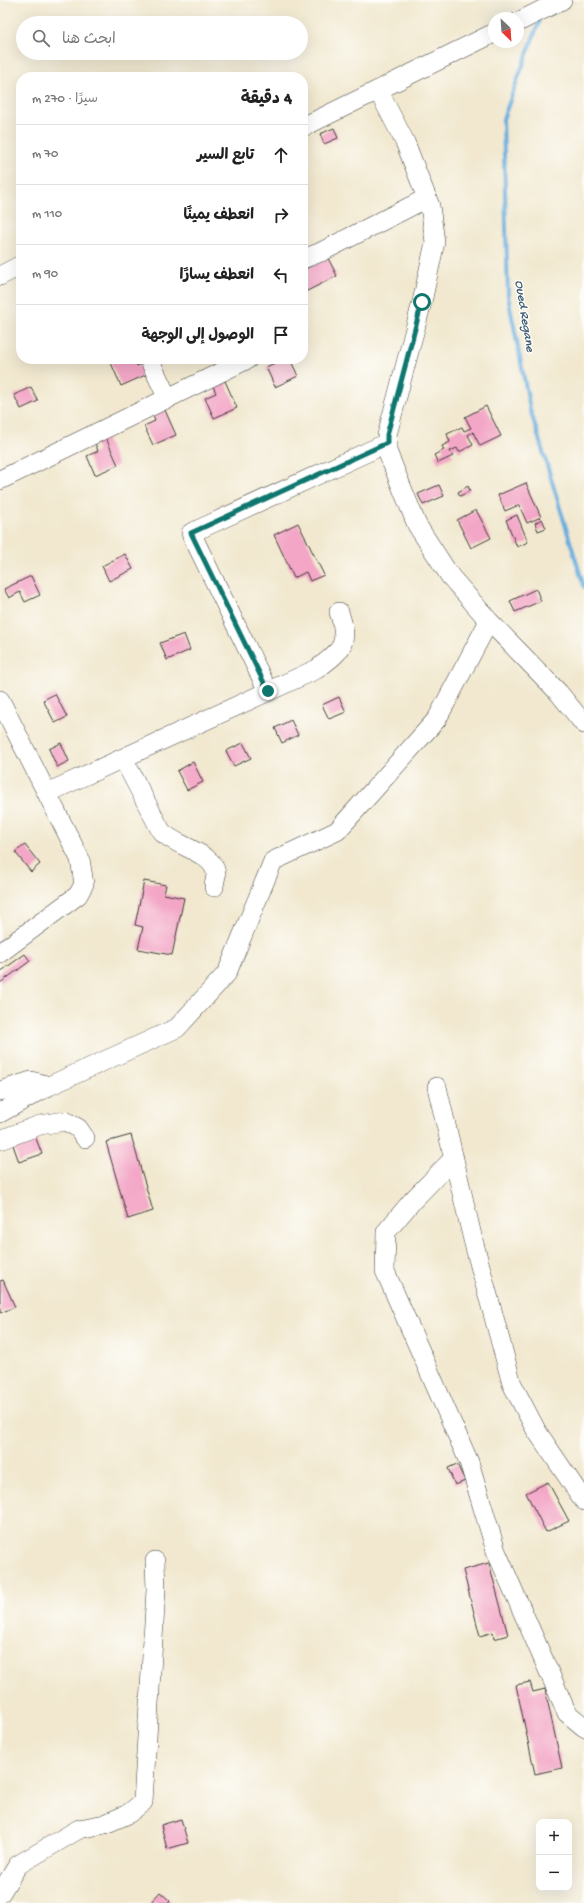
<!DOCTYPE html>
<html lang="ar">
<meta charset="utf-8">
<style>
body{margin:0;font-family:"Gochi Hand","Playpen Sans Arabic",sans-serif;background:#f6f6f6;color:#222;direction:rtl}
.controls{position:absolute;right:12px;bottom:12px;display:grid;overflow:hidden;border-radius:8px;box-shadow:0 4px 16px #0002}
.controls button{width:36px;height:36px;display:grid;place-items:center;padding:0;border:0;border-bottom:1px solid #e0e0e0;background:#fff;color:#222;font:20px sans-serif}
.compass{position:absolute;left:488px;top:12px;width:36px;height:36px;border-radius:50%;background:#fff;box-shadow:0 4px 16px #0002;rotate:155deg}
.stop{position:absolute;width:12px;height:12px;margin:-9px;border:3px solid #0f766e;border-radius:50%;background:#fff}
.stop.end{background:#0f766e;border-color:#fff;box-shadow:0 1px 4px #0008}
.list{margin:0;padding:0;list-style:none}
h2{display:flex;justify-content:space-between;align-items:center;height:52px;margin:0;padding:0 16px;font-size:17px}
h2 small{font-size:13px;font-weight:400;color:#767676}
.list li{display:grid;grid-template-columns:26px 1fr auto;gap:12px;align-items:center;box-sizing:border-box;height:60px;padding:0 16px;border-top:1px solid #e0e0e0}
.list b{display:block;font-size:15px;white-space:nowrap}
.list em{font-size:13px;font-style:normal;color:#767676}
.icon{flex:none;width:22px;height:22px;fill:none;stroke:currentColor;stroke-width:2;stroke-linecap:round;stroke-linejoin:round}
.map{position:relative;flex:none;width:584px;height:1903px;overflow:hidden;direction:ltr}
.search{position:absolute;background:#fff;box-shadow:0 4px 16px #0002;left:16px;top:16px;width:292px;height:44px;display:flex;align-items:center;gap:10px;box-sizing:border-box;padding:0 14px;border-radius:22px;color:#767676;font-size:15px}
.panel{position:absolute;background:#fff;box-shadow:0 4px 16px #0002;left:16px;top:72px;width:292px;height:292px;border-radius:16px;direction:rtl}
.map>svg:first-child{display:block}
.lines{fill:none;stroke-linecap:round;stroke-linejoin:round}
.stream{stroke:#68adde;stroke-width:4}
.building{fill:#f3a6c6}
.minor-casing{stroke:#3c3b37;stroke-width:20}
.minor{stroke:#fff;stroke-width:19}
.route{stroke:#0f766e;stroke-width:5}
.labels{text-anchor:middle;dominant-baseline:central;stroke-width:3;stroke-linejoin:round;paint-order:stroke}
.water-label{font-size:13px;font-style:italic;fill:#3e5d73;stroke:#fdfcf7}
</style>
<div class="map">
<svg width="584" height="1903" viewBox="0 0 584 1903">
<rect width="100%" height="100%" fill="#fdfcf7"/>
<filter id="ink" filterUnits="userSpaceOnUse"><feTurbulence type="fractalNoise" baseFrequency=".025" numOctaves="2"/><feDisplacementMap in="SourceGraphic" scale="8" xChannelSelector="R" yChannelSelector="G"/><feConvolveMatrix kernelMatrix="1 2 1 2 8 2 1 2 1" color-interpolation-filters="sRGB"/></filter>
<filter id="wash" filterUnits="userSpaceOnUse"><feTurbulence type="fractalNoise" baseFrequency=".012" numOctaves="4" result="noise"/><feDisplacementMap in="SourceGraphic" scale="16" xChannelSelector="R" yChannelSelector="G"/><feGaussianBlur stdDeviation="0.9" result="paint"/><feColorMatrix in="noise" values="0 0 0 0 0 0 0 0 0 0 0 0 0 0 0 0 0 1.4 0 .05"/><feComposite in="paint" operator="in"/></filter>
<g filter="url(#wash)">
<rect width="100%" height="100%" fill="#f1e8cf"/>
<g class="lines">
<!-- stream -->
<path class="stream" d="M 539,22 L 503,119 L 508,296 L 530,409 L 584,587"/>
</g>
<g id="blocks">
<!-- building -->
<path class="building" d="M 334,128 L 338,138 L 324,144 L 320,134 Z
M 328,258 L 337,276 L 303,293 L 303,270 Z
M 119,359 L 134,359 L 137,366 L 145,363 L 150,373 L 121,386 L 111,363 Z
M 276,359 L 290,359 L 298,376 L 275,387 L 266,367 L 277,362 Z
M 225,381 L 237,408 L 214,418 L 205,398 L 216,393 L 213,386 Z
M 31,387 L 38,401 L 21,409 L 14,395 Z
M 486,406 L 501,436 L 480,446 L 473,432 L 468,435 L 473,445 L 459,452 L 457,448 L 450,451 L 453,456 L 438,463 L 434,455 L 444,450 L 442,446 L 450,442 L 447,434 L 462,427 L 464,431 L 471,428 L 465,417 Z
M 164,408 L 176,435 L 153,445 L 144,426 L 155,421 L 152,413 Z
M 106,438 L 118,465 L 95,475 L 87,456 L 98,451 L 95,443 Z
M 526,483 L 541,517 L 527,523 L 519,505 L 505,511 L 498,495 Z
M 439,485 L 444,496 L 423,505 L 418,494 Z
M 468,486 L 470,491 L 460,496 L 458,492 Z
M 476,510 L 491,538 L 471,548 L 457,520 Z
M 517,515 L 528,542 L 517,547 L 506,520 Z
M 542,519 L 546,528 L 538,531 L 535,523 Z
M 298,523 L 324,575 L 310,581 L 306,572 L 294,578 L 274,535 Z
M 125,554 L 133,569 L 109,581 L 102,566 Z
M 31,576 L 40,595 L 25,602 L 20,592 L 9,598 L 4,589 Z
M 536,589 L 541,601 L 515,612 L 510,601 Z
M 184,634 L 190,650 L 167,660 L 160,643 Z
M 55,694 L 67,717 L 55,723 L 43,700 Z
M 339,697 L 346,712 L 329,719 L 322,705 Z
M 291,720 L 298,735 L 282,743 L 275,728 Z
M 61,743 L 69,761 L 57,767 L 49,749 Z
M 243,743 L 251,758 L 234,766 L 226,751 Z
M 193,762 L 203,782 L 187,790 L 177,771 Z
M 25,845 L 40,864 L 31,872 L 15,852 Z
M 144,881 L 166,885 L 164,894 L 184,898 L 172,955 L 138,949 L 143,927 L 135,925 Z
M 25,954 L 30,961 L 0,983 L 0,972 Z
M 131,1135 L 153,1211 L 128,1219 L 106,1142 Z
M 35,1136 L 42,1154 L 19,1162 L 13,1145 Z
M 3,1280 L 15,1307 L 0,1313 L 0,1281 Z
M 457,1464 L 465,1481 L 455,1485 L 448,1468 Z
M 548,1482 L 569,1521 L 546,1532 L 526,1493 Z
M 489,1563 L 508,1635 L 494,1639 L 493,1632 L 480,1636 L 463,1570 Z
M 530,1682 L 533,1692 L 545,1689 L 562,1768 L 535,1774 L 516,1685 Z
M 181,1819 L 188,1843 L 167,1849 L 161,1825 Z
M 160,1892 L 170,1901 L 169,1903 L 150,1903 Z"/>
</g>
</g>
<g filter="url(#ink)">
<use href="#blocks" fill-opacity="0" stroke="#3c3b37" stroke-width="1"/>
<g class="lines">
<defs>
<path id="minor" d="M 518,22 L 562,0
M 378,90 L 405,142 L 430,206 L 435,242 L 422,302 L 387,435 L 387,451 L 417,525 L 450,576 L 489,621 L 559,693 L 584,724
M 303,127 L 494,33
M 303,259 L 321,252 L 427,198
M 0,276 L 21,265
M 149,359 L 168,399
M 0,480 L 248,359
M 268,691 L 191,533 L 387,443
M 0,700 L 80,859 L 84,884 L 78,895 L 0,953
M 123,758 L 161,831 C 174,846 215,853 216,874 C 216,878 214,883 214,887
M 47,793 L 317,669 C 342,650 350,645 339,612
M 437,1087 L 473,1240 L 512,1384 L 536,1430 L 584,1501
M 0,1091 L 31,1081 L 49,1086
M 0,1113 L 49,1086 L 177,1028 L 227,973 L 273,861 L 337,831 L 437,719 L 489,621
M 0,1140 L 40,1125 L 65,1121 L 78,1128 L 85,1138
M 454,1158 L 413,1200 L 386,1232 L 385,1271 L 469,1462 L 496,1551 L 567,1713 L 584,1727
M 0,1894 L 18,1865 L 79,1829 L 105,1824 L 128,1814 L 143,1802 L 156,1590 L 155,1561"/>
</defs>
<!-- minor casing -->
<use href="#minor" class="minor-casing"/>
<!-- minor -->
<use href="#minor" class="minor"/>
</g>
</g>
<g class="lines" filter="url(#ink)">
<!-- route -->
<path class="route" d="M 268,691 L 191,533 L 387,443 L 387,435 L 422,302"/>
</g>
<g class="labels">
<!-- water labels -->
<g class="water-label">
<text transform="translate(524 316) rotate(81)">Oued Regane</text>
</g>
</g>
</svg>
<div class="controls">
<button>+</button>
<button>−</button>
</div>
<svg class="compass" viewBox="-18 -18 36 36"><path d="M0-13l5 13h-10z" fill="#e53935"/><path d="M0 13l5-13h-10z" fill="#767676"/></svg>
<div class="stop" style="left:422px;top:302px"></div>
<div class="stop end" style="left:268px;top:691px"></div>
<div class="search"><svg class="icon" aria-label="search" viewBox="0 0 24 24"><circle cx="10" cy="10" r="6"/><path d="M15 15l6 6"/></svg>ابحث هنا</div>
<section class="panel">
<h2>4 دقيقة<small>سيرًا · 270 m</small></h2>
<ul class="list">
<li><svg class="icon" aria-label="ahead" viewBox="0 0 24 24"><path d="M12 20V5M6 11l6-6 6 6"/></svg><div><b>تابع السير</b></div><em>70 m</em></li>
<li><svg class="icon" aria-label="right" viewBox="0 0 24 24"><path d="M7 20v-9h11M14 6l5 5-5 5"/></svg><div><b>انعطف يمينًا</b></div><em>110 m</em></li>
<li><svg class="icon" aria-label="left" viewBox="0 0 24 24"><path d="M17 20v-9H6M10 6l-5 5 5 5"/></svg><div><b>انعطف يسارًا</b></div><em>90 m</em></li>
<li><svg class="icon" aria-label="arrive" viewBox="0 0 24 24"><path d="M6 21V4h12l-3 4 3 4H6"/></svg><div><b>الوصول إلى الوجهة</b></div></li>
</ul>
</section>
</div>
